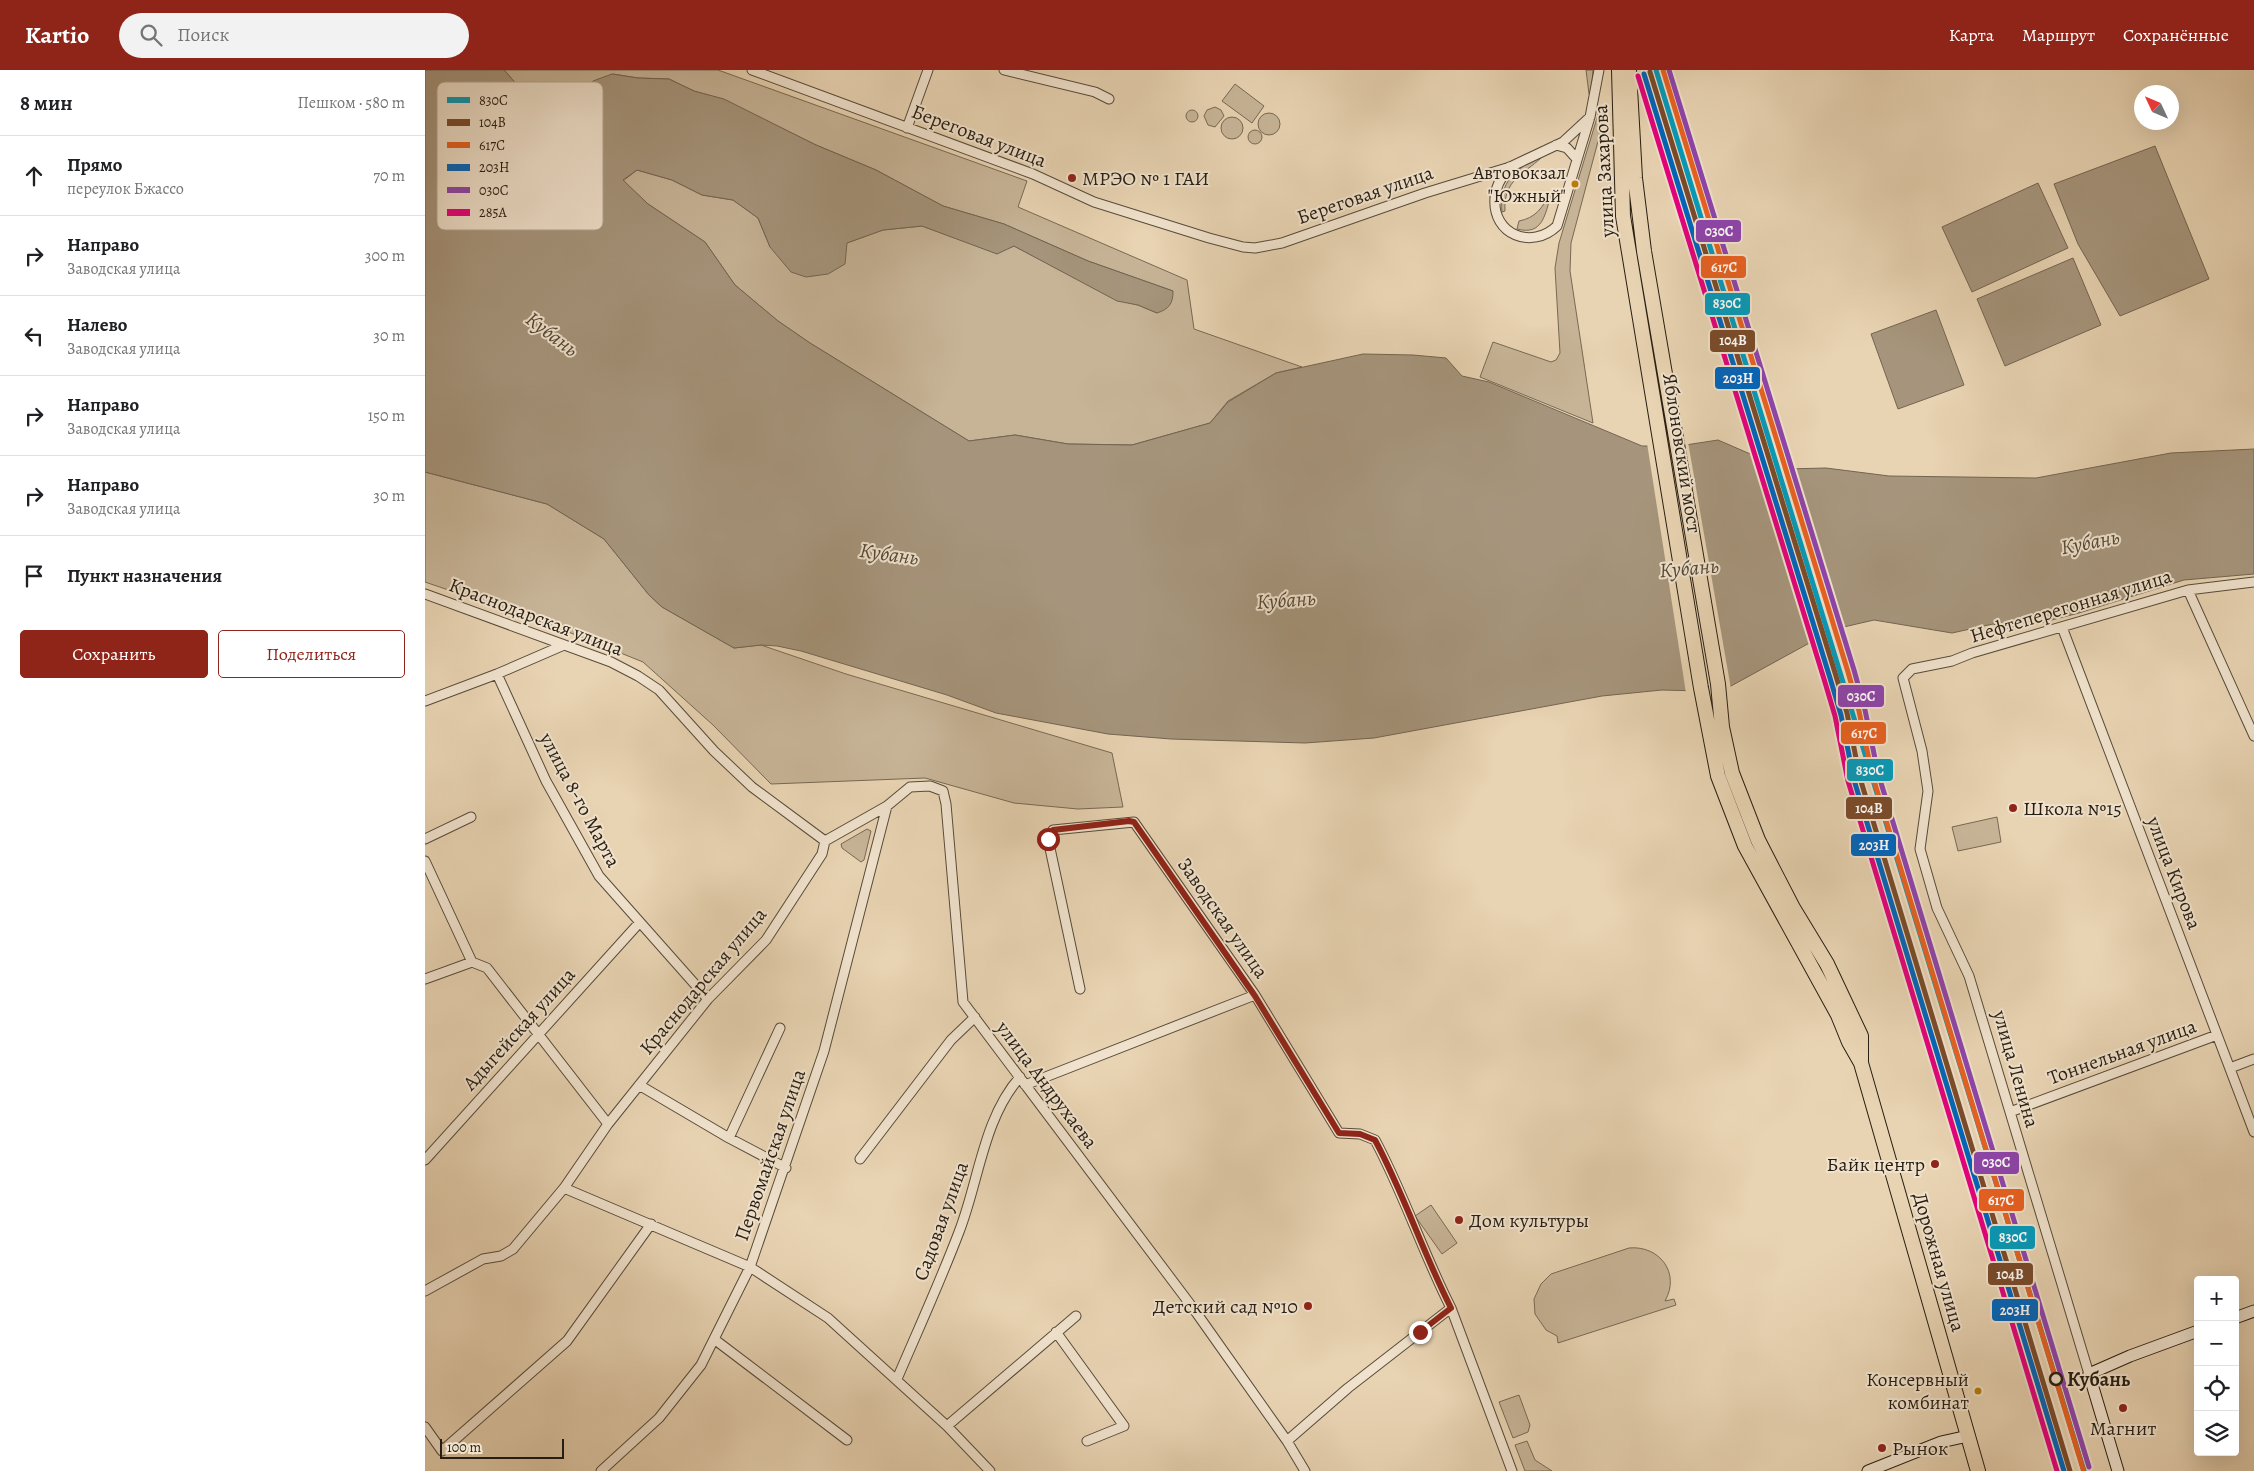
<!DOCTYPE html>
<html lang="ru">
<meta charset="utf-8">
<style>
body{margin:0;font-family:Alegreya,serif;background:#f2f2f2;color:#202124}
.controls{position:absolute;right:15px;bottom:15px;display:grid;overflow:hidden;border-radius:5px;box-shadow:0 5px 20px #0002}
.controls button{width:45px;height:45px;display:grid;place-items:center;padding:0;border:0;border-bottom:1px solid #e0e0e0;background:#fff;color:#202124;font:25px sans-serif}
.compass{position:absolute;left:1709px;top:15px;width:45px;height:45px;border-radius:50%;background:#fff;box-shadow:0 5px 20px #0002;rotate:314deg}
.scale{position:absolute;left:15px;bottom:12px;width:124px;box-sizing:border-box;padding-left:5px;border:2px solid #271e12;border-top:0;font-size:14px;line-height:18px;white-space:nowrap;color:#271e12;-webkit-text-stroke:4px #f0e2cd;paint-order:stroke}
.stop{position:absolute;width:15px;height:15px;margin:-11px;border:4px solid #8f2418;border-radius:50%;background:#fff}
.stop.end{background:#8f2418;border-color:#fff;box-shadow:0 1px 5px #0008}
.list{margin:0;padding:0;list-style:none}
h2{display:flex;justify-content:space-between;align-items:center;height:65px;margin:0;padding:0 20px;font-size:21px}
h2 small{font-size:16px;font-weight:400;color:#757577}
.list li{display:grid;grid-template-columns:32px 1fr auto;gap:15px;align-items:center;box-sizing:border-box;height:80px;padding:0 20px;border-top:1px solid #e0e0e0}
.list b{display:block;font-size:19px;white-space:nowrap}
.list p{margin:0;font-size:16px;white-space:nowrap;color:#757577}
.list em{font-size:16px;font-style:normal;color:#757577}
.actions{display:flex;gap:10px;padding:15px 20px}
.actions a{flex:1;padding:11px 0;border:1px solid #8f2418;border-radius:5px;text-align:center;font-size:18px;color:#8f2418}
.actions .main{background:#8f2418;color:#fff}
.icon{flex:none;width:28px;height:28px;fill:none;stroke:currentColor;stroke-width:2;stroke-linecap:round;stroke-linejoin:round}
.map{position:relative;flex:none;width:1829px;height:1401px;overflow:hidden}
header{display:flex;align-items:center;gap:30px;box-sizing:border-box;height:70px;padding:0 25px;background:#8f2418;color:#fff}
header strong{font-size:24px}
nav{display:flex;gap:28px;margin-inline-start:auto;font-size:18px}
.search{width:350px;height:45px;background:#f2f2f2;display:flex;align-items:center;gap:12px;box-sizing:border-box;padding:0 18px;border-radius:28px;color:#757577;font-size:19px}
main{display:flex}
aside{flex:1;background:#fff}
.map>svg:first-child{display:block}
.green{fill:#c7b497;stroke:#776954}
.water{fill:#a6957c;stroke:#736552}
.pier{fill:#e8d3b2}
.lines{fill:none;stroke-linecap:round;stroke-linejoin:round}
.street-casing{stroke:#574b3a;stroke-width:11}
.secondary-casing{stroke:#271e12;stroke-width:13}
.primary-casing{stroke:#271e12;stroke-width:16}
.street{stroke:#f0e2cd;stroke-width:9}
.secondary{stroke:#f0e2cd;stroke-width:11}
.primary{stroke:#e8d3b2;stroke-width:14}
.rail-1-casing{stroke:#f0e2cd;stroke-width:9}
.rail-2-casing{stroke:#f0e2cd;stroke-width:9}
.rail-3-casing{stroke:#f0e2cd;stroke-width:9}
.rail-4-casing{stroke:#f0e2cd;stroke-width:9}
.rail-5-casing{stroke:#f0e2cd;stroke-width:9}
.rail-6-casing{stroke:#f0e2cd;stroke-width:9}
.rail-1{stroke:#049bbb;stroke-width:5}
.rail-2{stroke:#7a4b2a;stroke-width:5}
.rail-3{stroke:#e86121;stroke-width:5}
.rail-4{stroke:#0065bd;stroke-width:5}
.rail-5{stroke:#8e44ad;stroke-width:5}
.rail-6{stroke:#e5007d;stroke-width:5}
.route{stroke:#8f2418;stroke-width:6}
.poi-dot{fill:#8f2418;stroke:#f0e2cd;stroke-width:2}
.bus-dot{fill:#b97d05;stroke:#f0e2cd;stroke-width:2}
.stop-dot{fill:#f0e2cd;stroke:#271e12;stroke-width:2.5}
.labels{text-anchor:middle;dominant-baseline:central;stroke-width:4;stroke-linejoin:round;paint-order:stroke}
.bus-label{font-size:19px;fill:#271e12;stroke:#f0e2cd;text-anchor:end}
.street-label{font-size:20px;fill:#271e12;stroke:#f0e2cd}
.poi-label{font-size:20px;fill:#271e12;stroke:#f0e2cd;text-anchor:start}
.stop-label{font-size:20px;font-weight:bold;fill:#271e12;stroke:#f0e2cd;text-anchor:start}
.water-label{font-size:21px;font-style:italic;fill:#534837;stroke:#f0e2cd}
.key{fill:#f0e2cd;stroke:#b4a795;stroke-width:1}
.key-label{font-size:14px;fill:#271e12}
.line-badge{stroke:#f0e2cd;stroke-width:2}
.badge-label{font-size:14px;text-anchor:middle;font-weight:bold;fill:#fff}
</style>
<header>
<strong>Kartio</strong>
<div class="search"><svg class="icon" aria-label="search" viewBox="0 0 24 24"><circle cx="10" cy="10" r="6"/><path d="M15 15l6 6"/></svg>Поиск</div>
<nav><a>Карта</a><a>Маршрут</a><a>Сохранённые</a></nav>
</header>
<main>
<aside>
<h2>8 мин<small>Пешком · 580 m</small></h2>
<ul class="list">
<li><svg class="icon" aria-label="ahead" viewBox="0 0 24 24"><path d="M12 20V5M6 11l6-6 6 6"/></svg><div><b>Прямо</b><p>переулок Бжассо</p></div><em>70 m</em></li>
<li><svg class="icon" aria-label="right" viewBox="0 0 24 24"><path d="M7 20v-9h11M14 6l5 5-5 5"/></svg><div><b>Направо</b><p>Заводская улица</p></div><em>300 m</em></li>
<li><svg class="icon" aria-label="left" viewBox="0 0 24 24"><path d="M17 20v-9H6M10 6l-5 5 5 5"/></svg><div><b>Налево</b><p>Заводская улица</p></div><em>30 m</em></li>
<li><svg class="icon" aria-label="right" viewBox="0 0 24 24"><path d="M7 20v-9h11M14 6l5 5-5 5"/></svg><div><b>Направо</b><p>Заводская улица</p></div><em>150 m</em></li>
<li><svg class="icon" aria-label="right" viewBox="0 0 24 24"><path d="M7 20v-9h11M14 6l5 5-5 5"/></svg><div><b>Направо</b><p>Заводская улица</p></div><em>30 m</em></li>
<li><svg class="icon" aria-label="arrive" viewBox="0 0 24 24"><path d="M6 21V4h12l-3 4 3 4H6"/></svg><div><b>Пункт назначения</b></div></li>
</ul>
<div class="actions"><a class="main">Сохранить</a><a>Поделиться</a></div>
</aside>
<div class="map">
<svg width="1829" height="1401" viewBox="0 0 1829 1401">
<rect width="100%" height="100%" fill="#e8d3b2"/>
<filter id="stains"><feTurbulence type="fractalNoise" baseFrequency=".004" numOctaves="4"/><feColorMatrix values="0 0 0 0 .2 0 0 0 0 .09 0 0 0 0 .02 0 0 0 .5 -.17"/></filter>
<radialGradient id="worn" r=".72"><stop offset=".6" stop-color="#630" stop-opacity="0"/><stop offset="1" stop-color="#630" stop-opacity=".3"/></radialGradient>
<!-- green -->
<path class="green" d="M 79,0 L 293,0 L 602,111 L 593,137 L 762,210 L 769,259 L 877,297 L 851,303 L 803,331 L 785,353 L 707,375 L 643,374 L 590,365 L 544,371 L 385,273 L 353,251 L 310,215 L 280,172 L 223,134 L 198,111 L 212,100 L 247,110 L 277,125 L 308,130 L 333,148 L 345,177 L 422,173 L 458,160 L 497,156 L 571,183 L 589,176 L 692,230 L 713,235 L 732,243 L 748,221 L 663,191 L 579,154 L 518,136 L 451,100 L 391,75 L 299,30 L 269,21 L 244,9 L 213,8 L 188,4 L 163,38 L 172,62 L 159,76 L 125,52 Z
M 1161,0 L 1168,0 L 1166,25 L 1164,24 Z
M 810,14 L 839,36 L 827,53 L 797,31 Z
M 790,37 L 796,40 L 799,46 L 790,57 L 783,55 L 779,46 L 782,40 Z
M 1175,38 L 1178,39 L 1176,60 L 1146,173 L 1145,201 L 1168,353 L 1055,307 L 1068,272 L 1126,292 L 1131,290 L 1135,283 L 1130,198 L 1134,173 Z
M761 46a6 6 0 1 1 12 0a6 6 0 1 1-12 0Z
M833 54a11 11 0 1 1 22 0a11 11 0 1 1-22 0Z
M796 58a11 11 0 1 1 22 0a11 11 0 1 1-22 0Z
M823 67a7 7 0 1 1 14 0a7 7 0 1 1-14 0Z
M 1116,88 C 1099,104 1078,110 1080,141 L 1077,142 C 1074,113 1090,97 1116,88 Z
M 1124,124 L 1126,125 C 1120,144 1118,166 1092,159 L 1094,151 C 1110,148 1118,138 1124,124 Z
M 0,402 L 122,434 L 179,469 L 224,525 L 237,537 L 309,578 L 336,575 L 421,604 L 687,683 L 698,737 L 653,739 L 589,733 L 500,708 L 346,714 L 288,655 L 218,592 L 126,555 L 0,512 Z
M 1572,747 L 1576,772 L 1533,781 L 1527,757 Z
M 442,759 L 446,761 L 439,790 L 436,792 L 417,778 L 416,774 Z
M 1006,1135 L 1032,1173 L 1017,1184 L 990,1146 Z
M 1204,1178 C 1234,1175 1256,1203 1240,1231 L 1249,1229 L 1251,1235 L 1133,1273 L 1132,1266 L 1121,1260 L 1110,1244 L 1109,1229 L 1116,1214 L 1126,1204 Z
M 1094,1325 L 1105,1355 L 1103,1362 L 1088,1368 L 1074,1332 Z
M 1102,1371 L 1110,1390 L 1127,1401 L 1100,1401 L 1090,1375 Z"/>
<!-- water -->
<path class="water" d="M 0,0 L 79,0 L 125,52 L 159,76 L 168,70 L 172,62 L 163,38 L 159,20 L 168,11 L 187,4 L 213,8 L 244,9 L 269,21 L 299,29 L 391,75 L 451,100 L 518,136 L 579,154 L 663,191 L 748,221 C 748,234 744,239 732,243 L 713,235 L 692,231 L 589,176 L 572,184 L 497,156 L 458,160 L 422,173 L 420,194 L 403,204 L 381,207 L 366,202 L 345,177 L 333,148 L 308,130 L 277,125 L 247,110 L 212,100 L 198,110 L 223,134 L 280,172 L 310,215 L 353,251 L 385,273 L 544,371 L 590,365 L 643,374 L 707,375 L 785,353 L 803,332 L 851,303 L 938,284 L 988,285 L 1021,288 L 1037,306 L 1064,312 L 1217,376 L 1254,376 L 1293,370 L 1360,399 L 1401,398 L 1464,406 L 1611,408 L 1746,383 L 1829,379 L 1829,504 L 1759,510 L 1654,543 L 1587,560 L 1568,554 L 1527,563 L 1449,550 L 1410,559 L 1306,616 L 1277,621 L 1237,620 L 1177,626 L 949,668 L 880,673 L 746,669 L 683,664 L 571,643 L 522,625 L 376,581 L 352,576 L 336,575 L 309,578 L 237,537 L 224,525 L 179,469 L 122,434 L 0,402 Z
M 1730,76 L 1784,209 L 1695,246 L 1653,174 L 1629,114 Z
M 1613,113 L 1643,178 L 1547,222 L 1517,157 Z
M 1648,188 L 1676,255 L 1580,296 L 1552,229 Z
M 1511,240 L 1539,315 L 1473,339 L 1446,264 Z"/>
<!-- pier -->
<path class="pier" d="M 1263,372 L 1306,619 L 1277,623 L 1261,623 L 1222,373 Z"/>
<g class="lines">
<defs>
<path id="street" d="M 327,0 L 608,104 L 669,132 L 784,168 L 818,177 L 830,178 L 857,173 L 1000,123 L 1085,97 L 1138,72 L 1165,47
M 579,0 L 670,22 L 684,29
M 482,58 L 503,0
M 1131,75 L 1142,78 L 1151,88
M 1084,97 C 1077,106 1070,117 1070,128 C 1067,165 1107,180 1132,156 L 1165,47 L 1174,0
M 1763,520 L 1829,666
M 0,524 L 186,592 L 213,606 L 234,620 L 289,681 L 327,717 L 400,771
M 1637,557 L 1829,1062
M 72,604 L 121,711 L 174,806 L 283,929
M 0,631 L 72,604 L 139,575
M 0,769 L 46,747
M 400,771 L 462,736 L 485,717 L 505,716 L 518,721 L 521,734 L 538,932 L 768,1238 L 862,1371 L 880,1401
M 0,791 L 47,892
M 47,892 L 62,898 L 183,1054
M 0,909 L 47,892
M 655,919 L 623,769 L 628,760 L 709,752 L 830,925 L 914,1063 L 935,1064 L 950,1070 C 979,1124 998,1183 1026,1238
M 1805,998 L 1829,989
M 214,1015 L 304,1068 L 361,1098
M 600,1015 L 830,925
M 1585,1042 L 1792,965
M 304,1068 L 355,958
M 435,1089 L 526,970 L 550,947
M 0,1090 L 215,852
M 139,1118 L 325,1197 L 403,1248 L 522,1356 L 565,1401
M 0,1221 L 58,1189 L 76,1186 L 88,1179 L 139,1118 L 183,1054 L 283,929 L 341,870 L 397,784 L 400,771
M 631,1262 L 699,1356 L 662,1371
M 289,1269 L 422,1370
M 1664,1304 L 1544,906 L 1512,838 L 1495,779 L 1503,721 L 1497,681 L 1478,608 L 1487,599 L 1527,591 L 1547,583 L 1763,520 L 1829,512
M 472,1309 C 493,1260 515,1212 534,1162 C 554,1111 558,1049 595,1007
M 522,1356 L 651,1246
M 0,1357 L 17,1381 L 142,1271 L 226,1154
M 862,1371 L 923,1318 L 1026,1238 L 1087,1401
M 176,1401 L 234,1348 L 276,1295 L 325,1197 L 399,981 L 462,736"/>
<path id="secondary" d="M 1810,1248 L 1829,1241
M 1443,1401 L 1516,1372 L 1543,1366
M 1693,1401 L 1664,1304 L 1705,1286 L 1773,1261"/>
<path id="primary" d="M 1194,0 L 1198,146 L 1276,618 L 1293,706 L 1320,776 L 1413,945 L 1424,972 L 1436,993 L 1553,1401
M 1204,0 L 1210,108 L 1219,181 L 1293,614 L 1297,657 L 1307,703 L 1333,770 L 1368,838 L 1402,894 L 1436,966 L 1436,993"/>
</defs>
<!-- street casing -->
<use href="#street" class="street-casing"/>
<!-- secondary casing -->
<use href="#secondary" class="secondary-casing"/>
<!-- primary casing -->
<use href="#primary" class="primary-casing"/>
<!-- street -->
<use href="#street" class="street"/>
<!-- secondary -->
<use href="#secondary" class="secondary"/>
<!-- primary -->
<use href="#primary" class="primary"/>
<defs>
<path id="rail-1" d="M 1231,0 L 1659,1401"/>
<path id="rail-2" d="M 1225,2 L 1411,606 L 1422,643 L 1435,708 L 1645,1401"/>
<path id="rail-3" d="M 1238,0 L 1423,602 L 1434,641 L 1447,704 L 1658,1399"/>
<path id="rail-4" d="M 1219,4 L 1405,608 L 1416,645 L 1429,710 L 1639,1401"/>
<path id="rail-5" d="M 1244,0 L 1429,600 L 1440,640 L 1453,703 L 1664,1397"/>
<path id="rail-6" d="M 1213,6 L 1399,609 L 1410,646 L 1423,711 L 1632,1401"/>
</defs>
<!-- rail-1 casing -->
<use href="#rail-1" class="rail-1-casing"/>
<!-- rail-2 casing -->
<use href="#rail-2" class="rail-2-casing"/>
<!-- rail-3 casing -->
<use href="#rail-3" class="rail-3-casing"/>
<!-- rail-4 casing -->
<use href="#rail-4" class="rail-4-casing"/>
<!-- rail-5 casing -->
<use href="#rail-5" class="rail-5-casing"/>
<!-- rail-6 casing -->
<use href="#rail-6" class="rail-6-casing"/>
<!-- rail-1 -->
<use href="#rail-1" class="rail-1"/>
<!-- rail-2 -->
<use href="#rail-2" class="rail-2"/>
<!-- rail-3 -->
<use href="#rail-3" class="rail-3"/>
<!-- rail-4 -->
<use href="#rail-4" class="rail-4"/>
<!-- rail-5 -->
<use href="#rail-5" class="rail-5"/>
<!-- rail-6 -->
<use href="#rail-6" class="rail-6"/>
</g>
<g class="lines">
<!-- route -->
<path class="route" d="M 623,769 L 628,760 L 704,751 L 709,752 L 830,926 L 914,1063 L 935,1064 L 950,1070 C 979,1124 998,1183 1026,1238 L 995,1262"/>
</g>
<!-- markers -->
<g class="poi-dot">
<circle cx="647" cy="108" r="5"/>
<circle cx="1588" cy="738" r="5"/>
<circle cx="1510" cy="1094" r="5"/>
<circle cx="1034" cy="1150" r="5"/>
<circle cx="883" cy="1236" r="5"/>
<circle cx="1698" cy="1338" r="5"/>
<circle cx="1457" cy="1378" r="5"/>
</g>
<g class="bus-dot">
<circle cx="1150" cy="114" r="4.5"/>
<circle cx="1553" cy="1321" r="4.5"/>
</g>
<circle class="stop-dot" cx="1631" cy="1309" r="6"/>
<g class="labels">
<!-- bus labels -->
<g class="bus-label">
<text x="1141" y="103">Автовокзал<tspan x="1141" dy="23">"Южный"</tspan></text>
<text x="1544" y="1310">Консервный<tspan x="1544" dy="23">комбинат</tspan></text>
</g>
<!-- street labels -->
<g class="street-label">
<text transform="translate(554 66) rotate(21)">Береговая улица</text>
<text transform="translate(1179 101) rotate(-93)">улица Захарова</text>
<text transform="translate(940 125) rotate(-19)">Береговая улица</text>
<text transform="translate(1257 383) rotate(81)">Яблоновский мост</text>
<text transform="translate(1646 536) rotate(-17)">Нефтеперегонная улица</text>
<text transform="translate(111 547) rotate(21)">Краснодарская улица</text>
<text transform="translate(155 730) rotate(62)">улица 8-го Марта</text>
<text transform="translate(1749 803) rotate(69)">улица Кирова</text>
<text transform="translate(798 848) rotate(55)">Заводская улица</text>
<text transform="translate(278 911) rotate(-50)">Краснодарская улица</text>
<text transform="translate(94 959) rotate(-48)">Адыгейская улица</text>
<text transform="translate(1697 982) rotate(-20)">Тоннельная улица</text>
<text transform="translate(1591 999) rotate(74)">улица Ленина</text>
<text transform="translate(622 1015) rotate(53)">улица Андрухаева</text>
<text transform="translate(345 1085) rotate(-71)">Первомайская улица</text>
<text transform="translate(516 1151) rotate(-70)">Садовая улица</text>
<text transform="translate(1514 1192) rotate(74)">Дорожная улица</text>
</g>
<!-- poi labels -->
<g class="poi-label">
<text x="657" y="108">МРЭО № 1 ГАИ</text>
<text x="1598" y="738">Школа №15</text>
<text x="1500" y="1094" text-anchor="end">Байк центр</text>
<text x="1044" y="1150">Дом культуры</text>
<text x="873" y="1236" text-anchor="end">Детский сад №10</text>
<text x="1698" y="1358" text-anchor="middle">Магнит</text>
<text x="1467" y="1378">Рынок</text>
</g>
<!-- stop labels -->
<g class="stop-label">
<text x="1642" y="1309">Кубань</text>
</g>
<!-- water labels -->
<g class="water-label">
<text transform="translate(127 264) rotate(37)">Кубань</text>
<text transform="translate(1665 472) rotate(-11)">Кубань</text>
<text transform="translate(464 484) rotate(8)">Кубань</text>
<text transform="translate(1264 498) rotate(-5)">Кубань</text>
<text transform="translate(861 530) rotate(-4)">Кубань</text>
</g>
</g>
<!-- legend -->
<rect x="12" y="12" width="166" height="148" rx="8" class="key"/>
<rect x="22" y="27" width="23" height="6" fill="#049bbb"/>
<rect x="22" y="49" width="23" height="7" fill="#7a4b2a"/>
<rect x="22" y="72" width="23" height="6" fill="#e86121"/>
<rect x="22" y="94" width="23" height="7" fill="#0065bd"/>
<rect x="22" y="117" width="23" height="6" fill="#8e44ad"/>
<rect x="22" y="139" width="23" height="7" fill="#e5007d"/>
<g class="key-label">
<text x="54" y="35">830С</text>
<text x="54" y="57">104В</text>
<text x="54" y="80">617C</text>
<text x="54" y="102">203Н</text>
<text x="54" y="125">030C</text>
<text x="54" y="147">285А</text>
</g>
<g class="line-badge">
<rect x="1270" y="149" width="47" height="24" rx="5" fill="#8e44ad"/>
<rect x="1275" y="185" width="47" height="24" rx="5" fill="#e86121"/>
<rect x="1279" y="222" width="47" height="24" rx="5" fill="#049bbb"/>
<rect x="1284" y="259" width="47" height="24" rx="5" fill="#7a4b2a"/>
<rect x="1289" y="296" width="47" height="24" rx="5" fill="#0065bd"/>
<rect x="1412" y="614" width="48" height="24" rx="5" fill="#8e44ad"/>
<rect x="1415" y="651" width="47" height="24" rx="5" fill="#e86121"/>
<rect x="1421" y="688" width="48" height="24" rx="5" fill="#049bbb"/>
<rect x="1420" y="726" width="48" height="24" rx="5" fill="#7a4b2a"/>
<rect x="1425" y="763" width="47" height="24" rx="5" fill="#0065bd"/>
<rect x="1548" y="1081" width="47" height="24" rx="5" fill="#8e44ad"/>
<rect x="1553" y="1118" width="47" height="24" rx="5" fill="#e86121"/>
<rect x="1564" y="1155" width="47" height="25" rx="5" fill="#049bbb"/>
<rect x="1562" y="1192" width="47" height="24" rx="5" fill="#7a4b2a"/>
<rect x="1566" y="1228" width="48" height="24" rx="5" fill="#0065bd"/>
</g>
<g class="badge-label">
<text x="1294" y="166">030C</text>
<text x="1299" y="202">617C</text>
<text x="1302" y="238">830С</text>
<text x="1308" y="275">104В</text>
<text x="1313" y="313">203Н</text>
<text x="1436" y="631">030C</text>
<text x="1439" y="668">617C</text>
<text x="1445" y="705">830С</text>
<text x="1444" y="743">104В</text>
<text x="1449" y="780">203Н</text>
<text x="1571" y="1097">030C</text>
<text x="1576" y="1135">617C</text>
<text x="1588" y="1172">830С</text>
<text x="1585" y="1209">104В</text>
<text x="1590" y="1245">203Н</text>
</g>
<rect width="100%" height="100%" filter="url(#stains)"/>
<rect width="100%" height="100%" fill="url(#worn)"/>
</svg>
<div class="controls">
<button>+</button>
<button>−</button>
<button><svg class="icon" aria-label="locate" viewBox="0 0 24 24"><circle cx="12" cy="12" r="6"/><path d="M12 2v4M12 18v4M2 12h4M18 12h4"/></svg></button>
<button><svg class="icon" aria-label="layers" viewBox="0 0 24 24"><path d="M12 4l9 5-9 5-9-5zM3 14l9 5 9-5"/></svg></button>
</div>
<svg class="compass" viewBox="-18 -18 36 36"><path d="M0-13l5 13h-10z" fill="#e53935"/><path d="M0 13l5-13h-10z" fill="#757577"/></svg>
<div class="scale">100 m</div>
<div class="stop" style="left:623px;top:769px"></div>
<div class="stop end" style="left:995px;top:1262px"></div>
</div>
</main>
